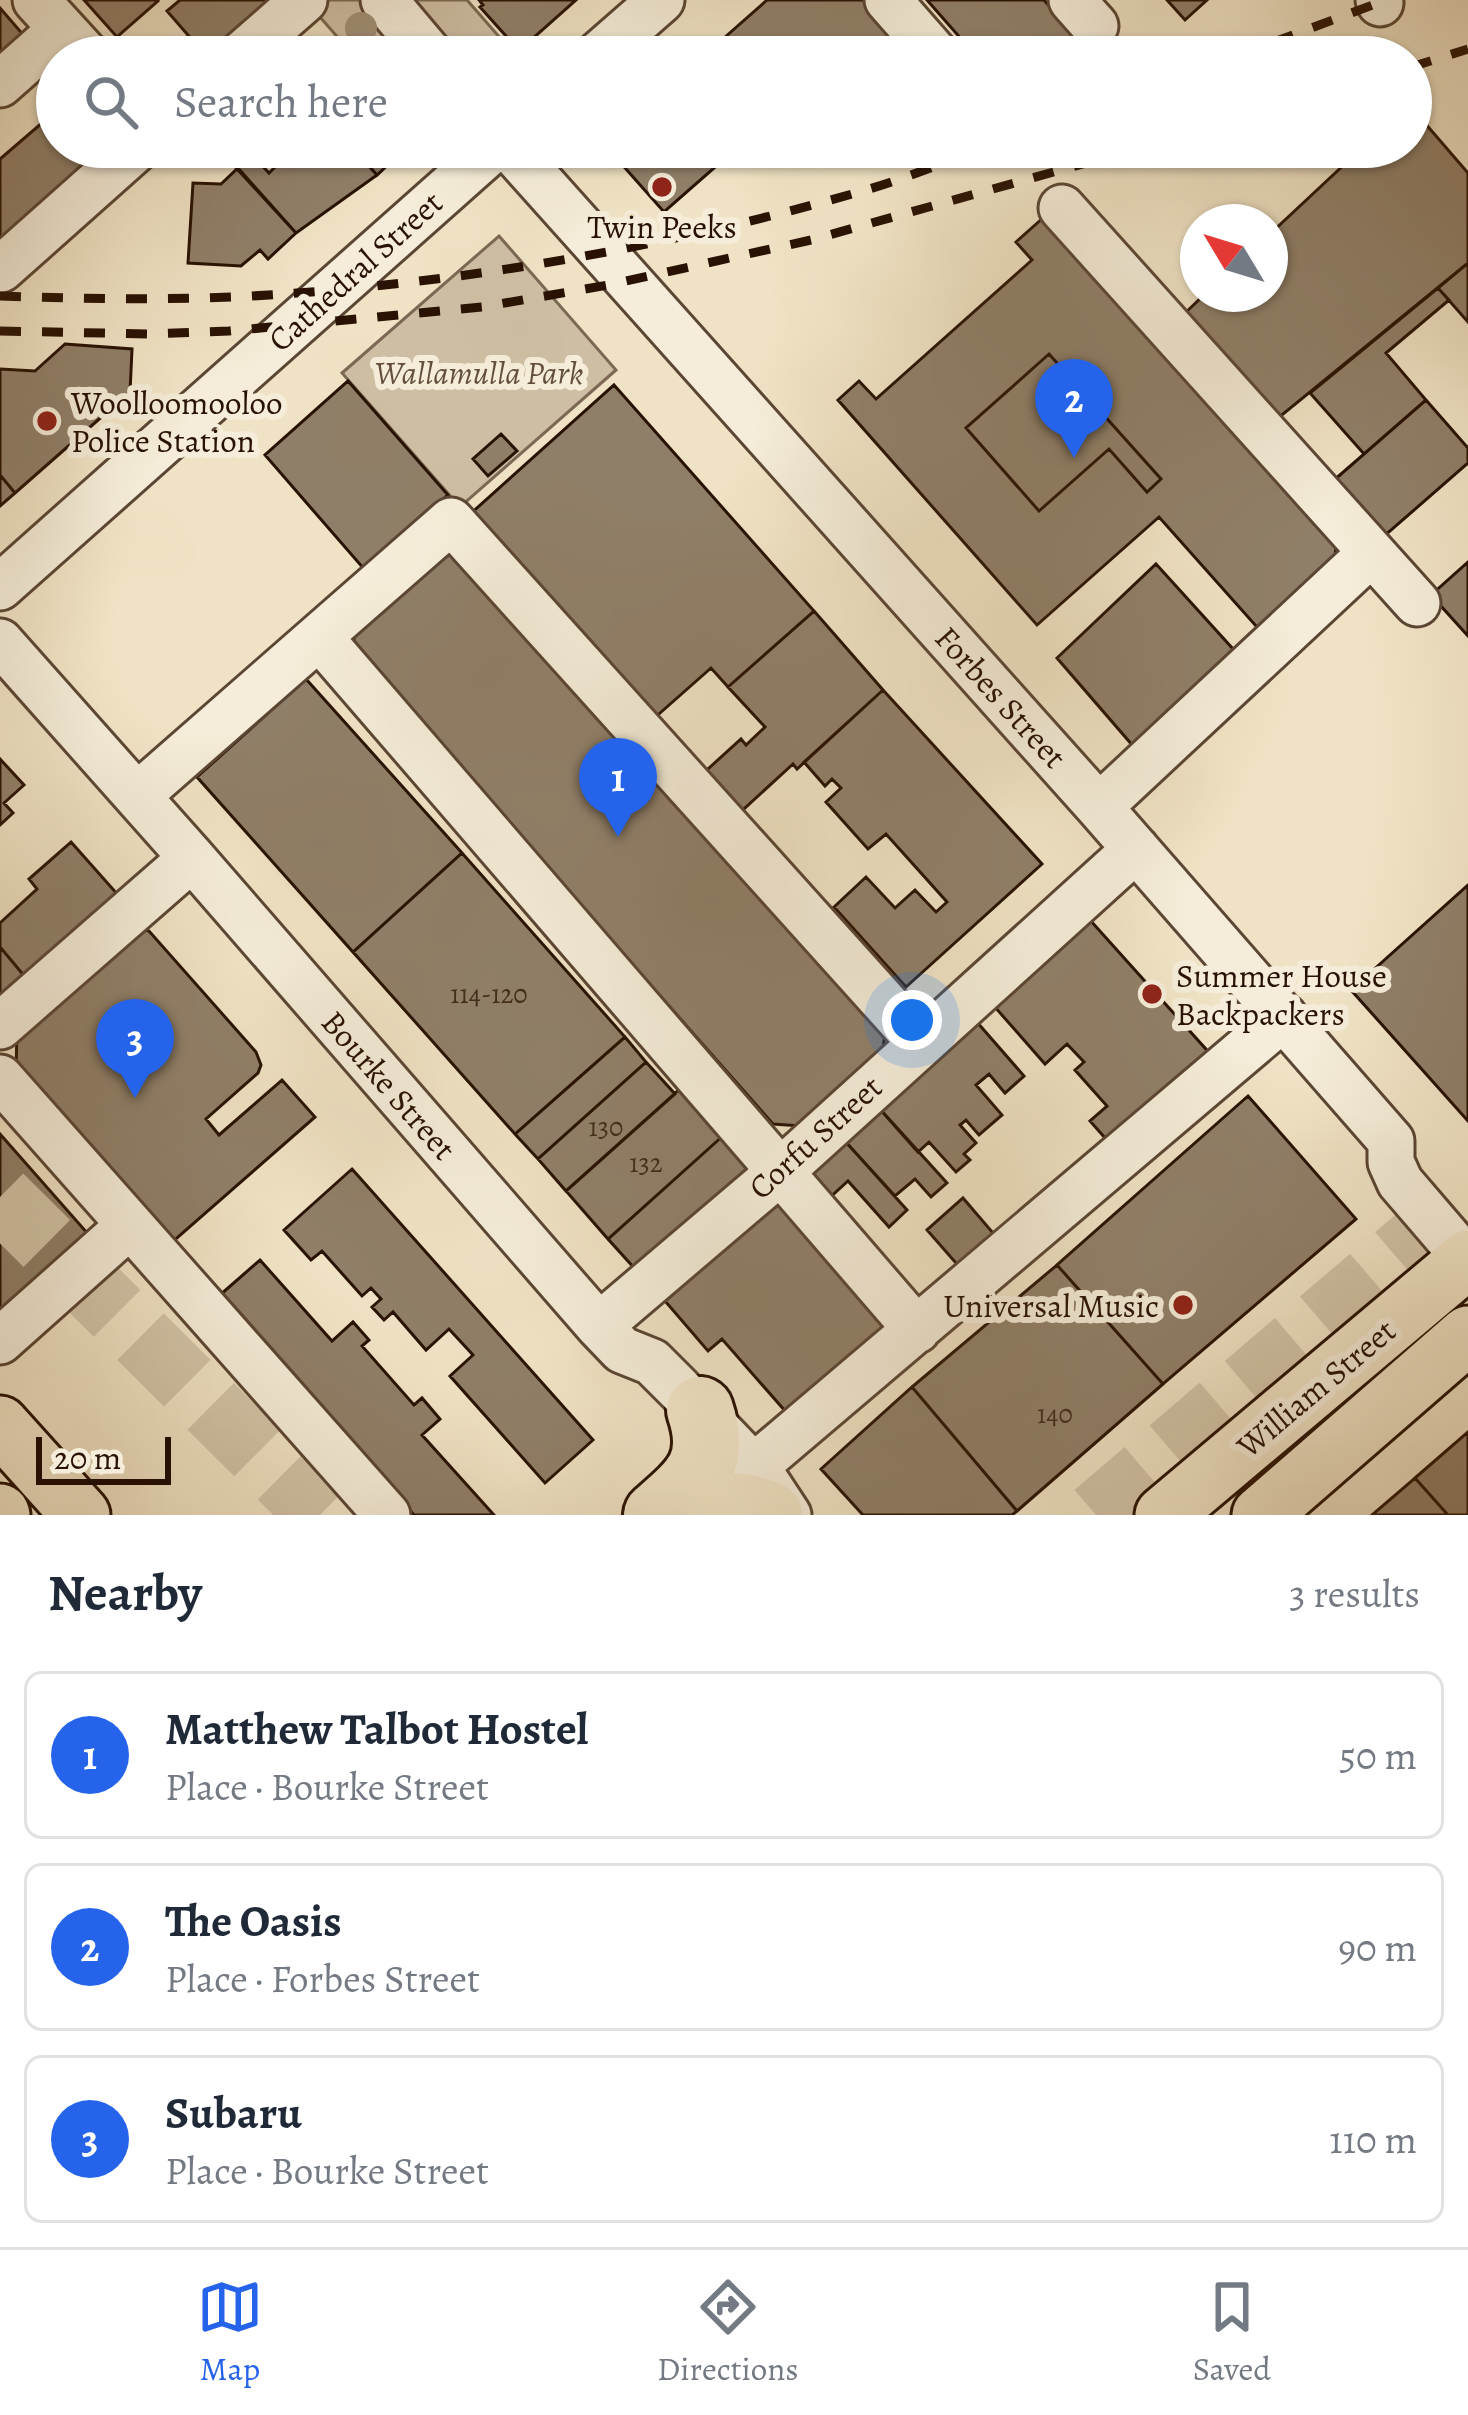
<!DOCTYPE html>
<meta charset="utf-8">
<style>
body{margin:0;font-family:Alegreya,serif;background:#f2f2f3;color:#1f2937}
.compass{position:absolute;left:1180px;top:204px;width:108px;height:108px;border-radius:50%;background:#fff;box-shadow:0 3px 9px #0004;rotate:308deg}
.scale{position:absolute;left:36px;bottom:30px;width:135px;box-sizing:border-box;padding-left:12px;border:6px solid #291203;border-top:0;font-size:33px;line-height:42px;white-space:nowrap;color:#291203;-webkit-text-stroke:9px #f5edd9;paint-order:stroke}
.you{position:absolute;left:912px;top:1020px;width:42px;height:42px;margin:-30px;border:9px solid #fff;border-radius:50%;background:#1a73e8;box-shadow:0 0 0 18px #1a73e833}
.badge{display:grid;place-items:center;width:78px;height:78px;border-radius:50%;background:#2563eb;color:#fff;font-size:39px;font-weight:700}
.pin{position:absolute;translate:-50% -99px;filter:drop-shadow(0 3px 6px #0008)}
.pin::after{content:'';position:absolute;top:63px;width:42px;height:36px;background:inherit;clip-path:polygon(0 0,100% 0,50% 100%)}
.list{margin:0;padding:0;list-style:none}
h2{display:flex;justify-content:space-between;align-items:center;height:156px;margin:0;padding:0 48px;font-size:51px}
h2 small{font-size:39px;font-weight:400;color:#747a83}
.list li{display:grid;grid-template-columns:78px 1fr auto;gap:36px;align-items:center;box-sizing:border-box;height:168px;margin:0 24px 24px;padding:0 24px;border:3px solid #e0e1e3;border-radius:18px}
.list b{display:block;font-size:45px;white-space:nowrap}
.list p{margin:0;font-size:39px;white-space:nowrap;color:#747a83}
.list em{font-size:39px;font-style:normal;color:#747a83}
.icon{flex:none;width:66px;height:66px;fill:none;stroke:currentColor;stroke-width:2;stroke-linecap:round;stroke-linejoin:round}
.map{position:relative;flex:none;width:1468px;height:1515px;overflow:hidden}
.search{position:absolute;background:#fff;box-shadow:0 3px 9px #0004;left:36px;right:36px;top:36px;height:132px;display:flex;align-items:center;gap:30px;box-sizing:border-box;padding:0 42px;border-radius:66px;color:#747a83;font-size:45px}
.sheet{height:732px;background:#fff}
nav{display:flex;justify-content:space-around;align-items:center;box-sizing:border-box;height:168px;border-top:3px solid #e0e1e3;background:#fff;font-size:33px;color:#747a83}
nav a{display:grid;justify-items:center;gap:6px}
nav .on{color:#2563eb}
.map>svg:first-child{display:block}
.green{fill:#cebfa4;stroke:#7c6854;stroke-width:3}
.building{fill:#907f68;stroke:#291203;stroke-width:3}
.lines{fill:none;stroke-linecap:round;stroke-linejoin:round}
.highway-tunnel{stroke:#d2c4a8;stroke-width:66;stroke-dasharray:66 33;stroke-linecap:butt}
.minor-casing{stroke:#5b4634;stroke-width:51}
.major-casing{stroke:#291203;stroke-width:63}
.highway-casing{stroke:#291203;stroke-width:72}
.minor{stroke:#f5edd9;stroke-width:45}
.major{stroke:#f0e3c5;stroke-width:57}
.highway{stroke:#f0e3c5;stroke-width:66}
.rail{stroke:#291203;stroke-width:9;stroke-dasharray:21 21;stroke-linecap:butt}
.tree{fill:#a29279}
.poi-dot{fill:#8f2418;stroke:#f5edd9;stroke-width:4.5}
.labels{text-anchor:middle;dominant-baseline:central;stroke-width:12;stroke-linejoin:round;paint-order:stroke}
.number-label{font-size:27px;fill:#432d1c}
.poi-label{font-size:33px;fill:#291203;stroke:#f5edd9;text-anchor:start}
.street-label{font-size:33px;fill:#291203;stroke:#f5edd9}
.park-label{font-size:33px;font-style:italic;fill:#634f3b;stroke:#f5edd9}
</style>
<div class="map">
<svg width="1468" height="1515" viewBox="0 0 1468 1515">
<rect width="100%" height="100%" fill="#f0e3c5"/>
<filter id="stains"><feTurbulence type="fractalNoise" baseFrequency=".00167" numOctaves="4"/><feColorMatrix values="0 0 0 0 .2 0 0 0 0 .09 0 0 0 0 .02 0 0 0 .5 -.17"/></filter>
<radialGradient id="worn" r=".72"><stop offset=".6" stop-color="#630" stop-opacity="0"/><stop offset="1" stop-color="#630" stop-opacity=".3"/></radialGradient>
<!-- green -->
<path class="green" d="M 305,0 L 467,0 L 515,55 L 355,57 Z
M 499,236 L 616,370 L 460,507 L 342,373 Z"/>
<!-- building -->
<path class="building" d="M 84,0 L 157,0 L 158,1 L 117,37 Z
M 180,0 L 277,0 L 213,57 L 207,57 L 167,11 Z
M 479,0 L 576,0 L 523,47 L 514,45 L 480,7 L 483,5 Z
M 767,0 L 863,0 L 913,57 L 741,57 L 724,38 Z
M 927,0 L 1044,0 L 1084,46 L 1072,57 L 977,57 Z
M 1167,0 L 1207,0 L 1185,20 Z
M 0,8 L 26,38 L 0,61 Z
M 724,38 L 741,57 L 703,57 Z
M 1411,107 L 1468,173 L 1468,263 L 1277,419 L 1183,315 L 1205,294 L 1270,294 L 1270,234 L 1363,147 L 1411,147 Z
M 57,110 L 57,147 L 103,147 L 102,150 L 0,239 L 0,159 Z
M 217,147 L 245,147 L 269,173 L 277,165 L 261,147 L 352,147 L 377,175 L 296,233 Z
M 352,147 L 407,147 L 377,175 Z
M 610,147 L 738,147 L 664,212 L 610,151 Z
M 834,147 L 867,147 L 849,163 Z
M 238,168 L 296,233 L 268,259 L 260,250 L 241,266 L 188,263 L 193,183 L 221,184 Z
M 1044,217 L 1336,545 L 1334,572 L 1264,635 L 1159,517 L 1037,625 L 838,400 L 859,381 L 876,399 L 1032,260 L 1016,242 Z
M 1468,263 L 1468,322 L 1438,288 Z
M 1438,288 L 1449,300 L 1386,353 L 1426,400 L 1364,454 L 1310,393 Z
M 65,344 L 132,349 L 130,392 L 15,493 L 0,475 L 0,369 L 35,371 Z
M 1049,354 L 1161,479 L 1147,492 L 1109,449 L 1039,511 L 966,428 Z
M 348,381 L 448,495 L 364,569 L 265,455 Z
M 614,385 L 814,611 L 728,687 L 711,668 L 651,721 L 468,516 Z
M 1426,400 L 1468,448 L 1468,463 L 1382,538 L 1333,481 Z
M 501,434 L 517,451 L 488,476 L 473,459 Z
M 0,475 L 15,493 L 0,506 Z
M 441,548 L 459,551 L 886,1025 L 883,1049 L 801,1126 L 773,1124 L 354,649 L 354,624 Z
M 1468,562 L 1468,636 L 1431,595 Z
M 1156,564 L 1243,660 L 1140,754 L 1057,658 Z
M 814,611 L 883,690 L 797,769 L 793,764 L 734,818 L 698,778 L 741,739 L 746,745 L 765,727 L 728,687 Z
M 306,679 L 462,853 L 353,952 L 197,777 Z
M 883,690 L 1042,864 L 906,987 L 834,907 L 866,877 L 895,908 L 915,890 L 936,912 L 947,902 L 886,834 L 868,849 L 826,802 L 841,788 L 832,779 L 825,786 L 804,762 Z
M 0,759 L 24,785 L 4,803 L 13,813 L 0,825 Z
M 71,842 L 119,896 L 26,978 L 0,947 L 0,923 L 37,889 L 29,879 Z
M 462,853 L 625,1037 L 515,1134 L 353,952 Z
M 1468,885 L 1468,1121 L 1351,990 Z
M 1090,920 L 1213,1057 L 1113,1147 L 1090,1121 L 1107,1106 L 1075,1070 L 1084,1062 L 1067,1044 L 1045,1064 L 994,1006 Z
M 137,928 L 149,931 L 256,1052 L 261,1065 L 258,1073 L 206,1119 L 219,1135 L 282,1080 L 315,1117 L 169,1245 L 16,1070 L 17,1030 Z
M 0,947 L 26,978 L 0,1001 Z
M 976,1021 L 1024,1076 L 1005,1093 L 989,1074 L 976,1085 L 1002,1115 L 979,1135 L 966,1120 L 960,1125 L 976,1143 L 964,1154 L 970,1160 L 956,1172 L 929,1142 L 918,1152 L 879,1108 Z
M 625,1037 L 646,1062 L 538,1159 L 515,1134 Z
M 646,1062 L 675,1094 L 566,1191 L 538,1159 Z
M 682,1087 L 725,1134 L 608,1239 L 566,1191 Z
M 1248,1096 L 1356,1219 L 1163,1384 L 1057,1265 Z
M 879,1108 L 947,1183 L 931,1197 L 915,1179 L 895,1196 L 844,1140 Z
M 0,1134 L 89,1235 L 0,1314 Z
M 725,1134 L 753,1165 L 636,1270 L 608,1239 Z
M 844,1140 L 907,1210 L 889,1227 L 848,1181 L 825,1202 L 803,1178 Z
M 352,1169 L 593,1440 L 545,1483 L 450,1376 L 473,1355 L 449,1329 L 426,1350 L 393,1312 L 384,1320 L 372,1307 L 381,1299 L 371,1288 L 362,1296 L 322,1251 L 311,1260 L 284,1230 Z
M 963,1198 L 999,1240 L 963,1271 L 927,1230 Z
M 781,1199 L 896,1330 L 793,1420 L 722,1339 L 708,1351 L 665,1301 Z
M 260,1260 L 332,1341 L 353,1322 L 369,1340 L 362,1346 L 414,1405 L 422,1398 L 440,1419 L 422,1435 L 494,1515 L 414,1515 L 220,1295 Z
M 1057,1265 L 1163,1384 L 1017,1511 L 912,1387 Z
M 912,1387 L 1017,1511 L 1012,1515 L 863,1515 L 821,1469 Z
M 1468,1432 L 1468,1515 L 1448,1515 L 1415,1478 Z
M 1415,1478 L 1448,1515 L 1372,1515 Z"/>
<g class="lines">
<!-- highway-tunnel -->
<path class="highway-tunnel" d="M 0,1197 L 320,1515
M 1096,1515 L 1468,1196"/>
<defs>
<path id="minor" d="M 36,0 L 88,57
M 384,0 L 432,57
M 888,0 L 938,57
M 1072,0 L 1095,26
M 1379,0 L 1380,3
M 239,57 L 304,0
M 596,57 L 661,0
M 0,84 L 62,29
M 509,147 L 1099,807 L 1391,1141 L 1391,1162 L 1400,1182 L 1467,1260
M 1062,208 L 1417,603
M 1,269 L 138,147
M 0,587 L 495,147
M 320,638 L 917,1330
M 0,642 L 192,858 L 599,1326 L 622,1350 L 652,1362 L 679,1389 L 763,1477 L 788,1515
M 137,796 L 451,521 L 920,1042
M 1099,807 L 1370,554
M 0,1026 L 192,858
M 0,1078 L 387,1515
M 599,1326 L 781,1171 L 1136,849
M 0,1341 L 130,1225
M 754,1467 L 1284,1017"/>
<path id="major" d="M 0,1425 L 81,1515
M 0,1513 L 1,1515
M 1164,1515 L 1468,1259
M 1261,1515 L 1468,1335"/>
<path id="highway" d="M 657,1515 C 695,1482 718,1463 700,1410
M 686,1515 C 715,1505 740,1502 769,1515"/>
</defs>
<!-- minor casing -->
<use href="#minor" class="minor-casing"/>
<!-- major casing -->
<use href="#major" class="major-casing"/>
<!-- highway casing -->
<use href="#highway" class="highway-casing"/>
<!-- minor -->
<use href="#minor" class="minor"/>
<!-- major -->
<use href="#major" class="major"/>
<!-- highway -->
<use href="#highway" class="highway"/>
<!-- rail -->
<path class="rail" d="M 1234,57 L 1386,0
M 1411,67 L 1468,49
M 0,296 C 94,299 189,301 283,294 C 475,281 681,244 866,190 C 907,178 947,161 987,147
M 0,331 L 150,334 L 229,331 L 482,307 L 608,285 L 811,240 L 1143,147"/>
</g>
<!-- trees -->
<circle class="tree" cx="361" cy="28" r="16"/>
<!-- markers -->
<g class="poi-dot">
<circle cx="662" cy="187" r="12"/>
<circle cx="47" cy="421" r="12"/>
<circle cx="1152" cy="994" r="12"/>
<circle cx="1183" cy="1305" r="12"/>
</g>
<g class="labels">
<!-- number labels -->
<g class="number-label">
<text x="489" y="994">114-120</text>
<text x="606" y="1127">130</text>
<text x="646" y="1163">132</text>
<text x="1055" y="1414">140</text>
</g>
<!-- poi labels -->
<g class="poi-label">
<text x="662" y="226" text-anchor="middle">Twin Peeks</text>
<text x="71" y="402">Woolloomooloo<tspan x="71" dy="38">Police Station</tspan></text>
<text x="1176" y="975">Summer House<tspan x="1176" dy="38">Backpackers</tspan></text>
<text x="1159" y="1305" text-anchor="end">Universal Music</text>
</g>
<!-- street labels -->
<g class="street-label">
<text transform="translate(355 271) rotate(-42)">Cathedral Street</text>
<text transform="translate(1001 697) rotate(48)">Forbes Street</text>
<text transform="translate(389 1085) rotate(49)">Bourke Street</text>
<text transform="translate(815 1137) rotate(-42)">Corfu Street</text>
<text transform="translate(1316 1388) rotate(-40)">William Street</text>
</g>
<!-- park labels -->
<g class="park-label">
<text x="479" y="372">Wallamulla Park</text>
</g>
</g>
<rect width="100%" height="100%" filter="url(#stains)"/>
<rect width="100%" height="100%" fill="url(#worn)"/>
</svg>
<svg class="compass" viewBox="-18 -18 36 36"><path d="M0-13l5 13h-10z" fill="#e53935"/><path d="M0 13l5-13h-10z" fill="#747a83"/></svg>
<div class="scale">20 m</div>
<div class="you"></div>
<div class="pin badge" style="left:618px;top:837px">1</div>
<div class="pin badge" style="left:1074px;top:458px">2</div>
<div class="pin badge" style="left:135px;top:1098px">3</div>
<div class="search"><svg class="icon" aria-label="search" viewBox="0 0 24 24"><circle cx="10" cy="10" r="6"/><path d="M15 15l6 6"/></svg>Search here</div>
</div>
<section class="sheet">
<h2>Nearby<small>3 results</small></h2>
<ul class="list">
<li><span class="badge">1</span><div><b>Matthew Talbot Hostel</b><p>Place · Bourke Street</p></div><em>50 m</em></li>
<li><span class="badge">2</span><div><b>The Oasis</b><p>Place · Forbes Street</p></div><em>90 m</em></li>
<li><span class="badge">3</span><div><b>Subaru</b><p>Place · Bourke Street</p></div><em>110 m</em></li>
</ul>
</section>
<nav>
<a class="on"><svg class="icon" aria-label="map" viewBox="0 0 24 24"><path d="M3 6l6-2 6 2 6-2v14l-6 2-6-2-6 2zM9 4v14M15 6v14"/></svg>Map</a>
<a><svg class="icon" aria-label="directions" viewBox="0 0 24 24"><path d="M12 3l9 9-9 9-9-9zM9 14v-3h6M13 9l2 2-2 2"/></svg>Directions</a>
<a><svg class="icon" aria-label="saved" viewBox="0 0 24 24"><path d="M7 4h10v16l-5-4-5 4z"/></svg>Saved</a>
</nav>
